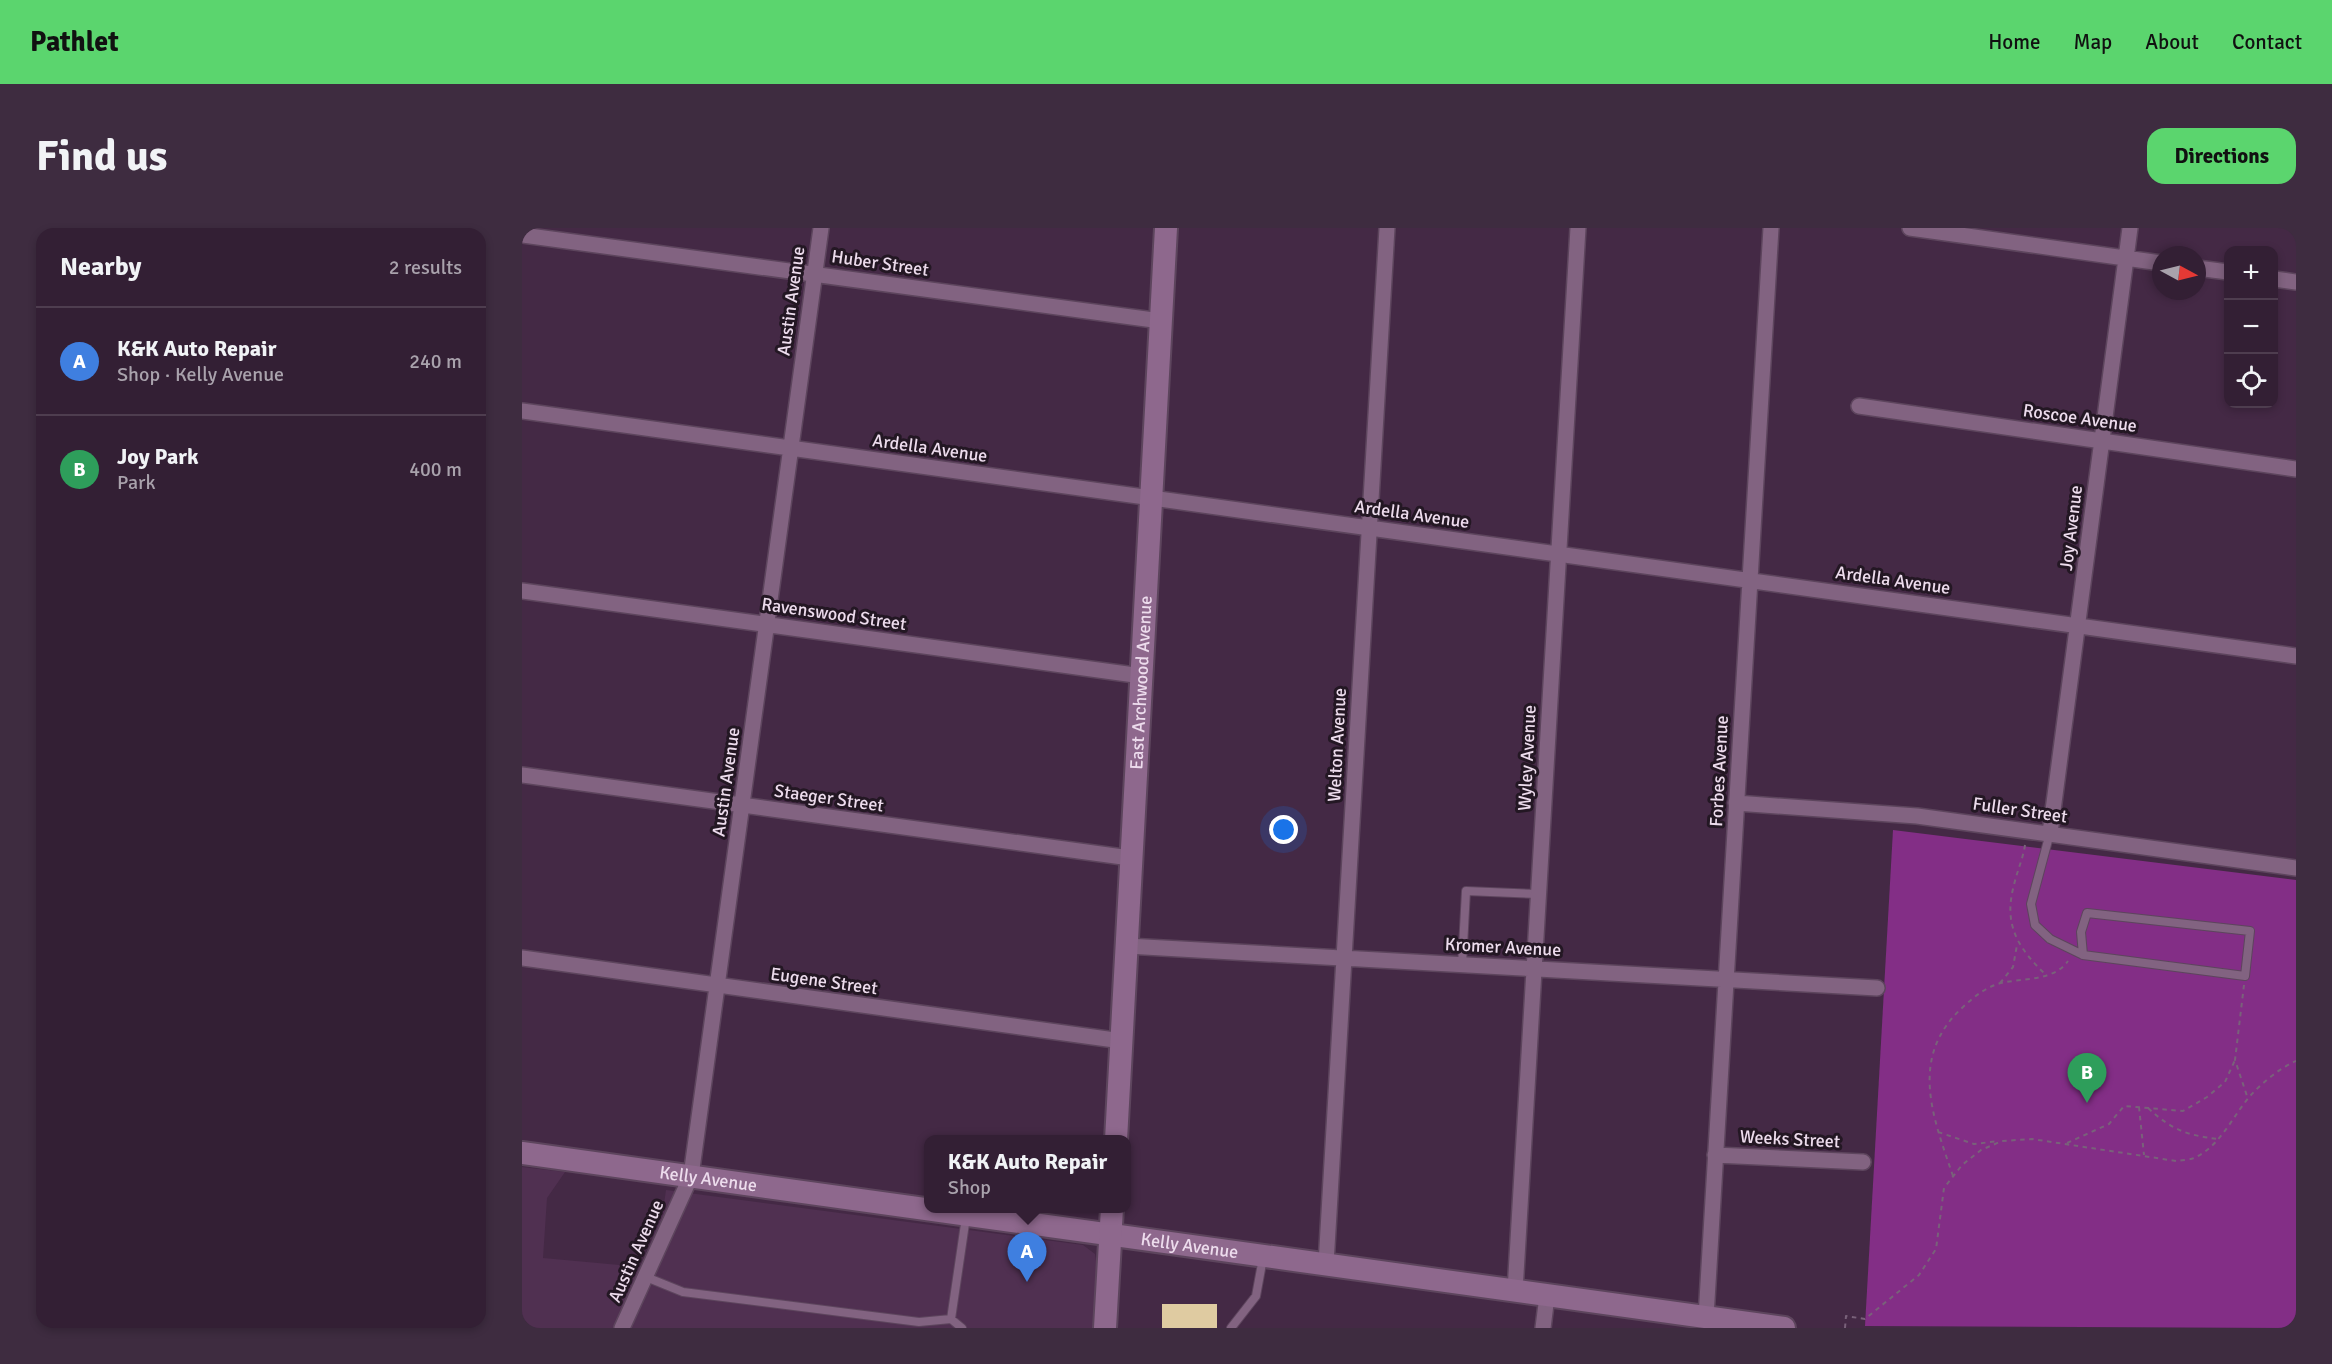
<!DOCTYPE html>
<meta charset="utf-8">
<style>
body{margin:0;font-family:Signika,sans-serif;background:#3e2c40;color:#f1f3f6}
.controls{position:absolute;right:18px;top:18px;display:grid;overflow:hidden;border-radius:12px;box-shadow:0 3px 9px #0003}
.controls button{width:54px;height:54px;display:grid;place-items:center;padding:0;border:0;border-bottom:2px solid #4e3d4f;background:#331f34;color:#f1f3f6;font:30px sans-serif}
.compass{position:absolute;left:1630px;top:18px;width:54px;height:54px;border-radius:50%;background:#331f34;box-shadow:0 3px 9px #0003;rotate:97deg}
.you{position:absolute;left:762px;top:602px;width:21px;height:21px;margin:-15px;border:4px solid #fff;border-radius:50%;background:#1a73e8;box-shadow:0 0 0 9px #1a73e833}
.badge{display:grid;place-items:center;width:39px;height:39px;border-radius:50%;background:#5bd56e;color:#fff;font-size:20px;font-weight:700}
.pin{position:absolute;translate:-50% -50px;filter:drop-shadow(0 2px 3px #0008)}
.pin::after{content:'';position:absolute;top:32px;width:21px;height:18px;background:inherit;clip-path:polygon(0 0,100% 0,50% 100%)}
.popup{position:absolute;left:402px;top:907px;width:207px;height:78px;box-sizing:border-box;display:grid;place-content:center;border-radius:12px;background:#331f34;filter:drop-shadow(0 2px 4px #0005);font-size:20px;white-space:nowrap;color:#a9a2ac}
.popup b{font-size:22px;color:#f1f3f6}
.popup::after{content:'';position:absolute;left:50%;top:100%;margin-left:-12px;border:12px solid transparent;border-top-color:#331f34}
.list{margin:0;padding:0;list-style:none}
h2{display:flex;justify-content:space-between;align-items:center;height:78px;margin:0;padding:0 24px;font-size:26px}
h2 small{font-size:20px;font-weight:400;color:#a9a2ac}
.list li{display:grid;grid-template-columns:39px 1fr auto;gap:18px;align-items:center;box-sizing:border-box;height:108px;padding:0 24px;border-top:2px solid #4e3d4f}
.list b{display:block;font-size:22px;white-space:nowrap}
.list p{margin:0;font-size:20px;white-space:nowrap;color:#a9a2ac}
.list em{font-size:20px;font-style:normal;color:#a9a2ac}
.icon{flex:none;width:33px;height:33px;fill:none;stroke:currentColor;stroke-width:2;stroke-linecap:round;stroke-linejoin:round}
.map{position:relative;flex:none;width:1774px;height:1100px;overflow:hidden;border-radius:18px}
header{display:flex;align-items:center;gap:36px;box-sizing:border-box;height:84px;padding:0 30px;background:#5bd56e;color:#111}
header strong{font-size:28px}
nav{display:flex;gap:33px;margin-inline-start:auto;font-size:21px}
.intro{display:flex;align-items:center;justify-content:space-between;box-sizing:border-box;height:144px;padding:0 36px}
h1{margin:0;font-size:42px}
.button{padding:15px 27px;border-radius:18px;background:#5bd56e;color:#111;font-size:21px;font-weight:700}
main{display:flex;gap:36px;padding:0 36px}
aside{flex:1;background:#331f34;border-radius:18px;box-shadow:0 3px 9px #0003}
.map>svg:first-child{display:block}
.built{fill:#503051}
.green{fill:#832e86}
.building{fill:#dfcba1}
.lines{fill:none;stroke-linecap:round;stroke-linejoin:round}
.service-casing{stroke:#5d455d;stroke-width:10}
.minor-casing{stroke:#5d455d;stroke-width:18}
.secondary-casing{stroke:#5d455d;stroke-width:26}
.path{stroke:#79617a;stroke-width:2;stroke-dasharray:4.5 4.5;stroke-linecap:butt}
.service{stroke:#826381;stroke-width:8}
.minor{stroke:#826381;stroke-width:15}
.secondary{stroke:#8e688d;stroke-width:22}
.labels{text-anchor:middle;dominant-baseline:central;stroke-width:6;stroke-linejoin:round;paint-order:stroke}
.street-label{font-size:18px;fill:#eddced;stroke:#231723}
</style>
<header>
<strong>Pathlet</strong>
<nav><a>Home</a><a>Map</a><a>About</a><a>Contact</a></nav>
</header>
<div class="intro"><h1>Find us</h1><a class="button">Directions</a></div>
<main>
<aside>
<h2>Nearby<small>2 results</small></h2>
<ul class="list">
<li><span class="badge" style="background:#3f7fe0">A</span><div><b>K&amp;K Auto Repair</b><p>Shop · Kelly Avenue</p></div><em>240 m</em></li>
<li><span class="badge" style="background:#2e9e5b">B</span><div><b>Joy Park</b><p>Park</p></div><em>400 m</em></li>
</ul>
</aside>
<div class="map">
<svg width="1774" height="1100" viewBox="0 0 1774 1100">
<rect width="100%" height="100%" fill="#442945"/>
<!-- built -->
<path class="built" d="M 0,939 L 43,944 L 25,970 L 21,1030 L 119,1039 L 141,983 L 144,962 L 561,1017 L 573,1026 L 575,1039 L 571,1100 L 0,1100 Z"/>
<!-- green -->
<path class="green" d="M 1371,602 L 1774,652 L 1774,1100 L 1343,1098 Z"/>
<!-- building -->
<path class="building" d="M 640,1076 L 695,1076 L 695,1100 L 640,1100 Z"/>
<g class="lines">
<defs>
<path id="service" d="M 1528,605 L 1509,676 L 1513,697 L 1528,711 L 1561,727 L 1723,748 L 1728,703 L 1565,685 L 1559,704 L 1561,727
M 940,737 L 944,663 L 1016,666
M 124,1049 L 161,1064 L 397,1094 L 429,1091 L 440,1100
M 429,1091 L 444,989
M 709,1100 L 734,1068 L 741,1030"/>
<path id="minor" d="M 1388,0 L 1639,35
M 0,7 L 639,93
M 1675,40 L 1706,44
M 1752,51 L 1774,54
M 1337,178 L 1774,241
M 0,183 L 1774,428
M 0,363 L 620,448
M 0,547 L 608,630
M 1214,575 L 1395,588 L 1774,640
M 1528,605 L 1608,0
M 605,718 L 1355,760
M 0,730 L 600,813
M 1193,927 L 1341,934
M 804,1036 L 865,0
M 993,1063 L 1056,0
M 1184,1089 L 1249,0
M 100,1100 L 169,948 L 299,0
M 1021,1100 L 1025,1068"/>
<g id="secondary">
<path id="s1" d="M 594,912 L 644,0"/>
<path id="s2" d="M 0,925 L 1262,1100"/>
<path d="M 583,1100 L 590,980"/>
</g>
</defs>
<!-- service casing -->
<use href="#service" class="service-casing"/>
<!-- minor casing -->
<use href="#minor" class="minor-casing"/>
<!-- secondary casing -->
<use href="#secondary" class="secondary-casing"/>
<!-- path -->
<path class="path" d="M 1503,617 C 1501,631 1495,643 1492,657 C 1481,697 1496,720 1524,747
M 1478,755 L 1491,739 L 1495,717
M 1722,757 L 1713,832 L 1726,871
M 1617,879 L 1622,927
M 1626,880 C 1650,902 1664,907 1696,911
M 1416,904 L 1452,916 L 1477,913
M 1545,915 L 1587,896 L 1602,878 L 1661,883 L 1685,869 L 1703,854 L 1713,832
M 1431,948 C 1411,889 1386,829 1441,779 C 1453,768 1464,759 1479,755 C 1502,750 1532,753 1546,733
M 1323,1100 L 1324,1088 L 1343,1091 L 1397,1047 L 1414,1021 L 1422,960 L 1440,937 L 1459,922 L 1480,913 L 1510,911 L 1654,933 C 1660,932 1667,932 1672,930 C 1699,918 1711,887 1729,867 C 1741,854 1758,840 1774,833"/>
<!-- service -->
<use href="#service" class="service"/>
<!-- minor -->
<use href="#minor" class="minor"/>
<!-- secondary -->
<use href="#secondary" class="secondary"/>
</g>
<g class="labels">
<!-- street labels -->
<g class="street-label">
<text transform="translate(358 35) rotate(8)">Huber Street</text>
<text transform="translate(269 73) rotate(-82)">Austin Avenue</text>
<text transform="translate(1558 190) rotate(8)">Roscoe Avenue</text>
<text transform="translate(408 220) rotate(8)">Ardella Avenue</text>
<text transform="translate(890 286) rotate(8)">Ardella Avenue</text>
<text transform="translate(1549 300) rotate(-83)">Joy Avenue</text>
<text transform="translate(1371 352) rotate(8)">Ardella Avenue</text>
<text transform="translate(312 386) rotate(8)">Ravenswood Street</text>
<text stroke="none"><textPath href="#s1" startOffset="458">East Archwood Avenue</textPath></text>
<text transform="translate(815 517) rotate(-87)">Welton Avenue</text>
<text transform="translate(1005 530) rotate(-87)">Wyley Avenue</text>
<text transform="translate(1197 543) rotate(-87)">Forbes Avenue</text>
<text transform="translate(204 554) rotate(-82)">Austin Avenue</text>
<text transform="translate(307 570) rotate(8)">Staeger Street</text>
<text transform="translate(1498 582) rotate(8)">Fuller Street</text>
<text transform="translate(981 719) rotate(3)">Kromer Avenue</text>
<text transform="translate(302 753) rotate(8)">Eugene Street</text>
<text transform="translate(1268 911) rotate(3)">Weeks Street</text>
<text stroke="none"><textPath href="#s2" startOffset="188">Kelly Avenue</textPath></text>
<text stroke="none"><textPath href="#s2" startOffset="674">Kelly Avenue</textPath></text>
<text transform="translate(114 1023) rotate(-66)">Austin Avenue</text>
</g>
</g>
</svg>
<div class="controls">
<button>+</button>
<button>−</button>
<button><svg class="icon" aria-label="locate" viewBox="0 0 24 24"><circle cx="12" cy="12" r="6"/><path d="M12 2v4M12 18v4M2 12h4M18 12h4"/></svg></button>
</div>
<svg class="compass" viewBox="-18 -18 36 36"><path d="M0-13l5 13h-10z" fill="#e53935"/><path d="M0 13l5-13h-10z" fill="#a9a2ac"/></svg>
<div class="you"></div>
<div class="pin badge" style="left:505px;top:1054px;background:#3f7fe0">A</div>
<div class="popup"><b>K&amp;K Auto Repair</b>Shop</div>
<div class="pin badge" style="left:1565px;top:875px;background:#2e9e5b">B</div>
</div>
</main>
